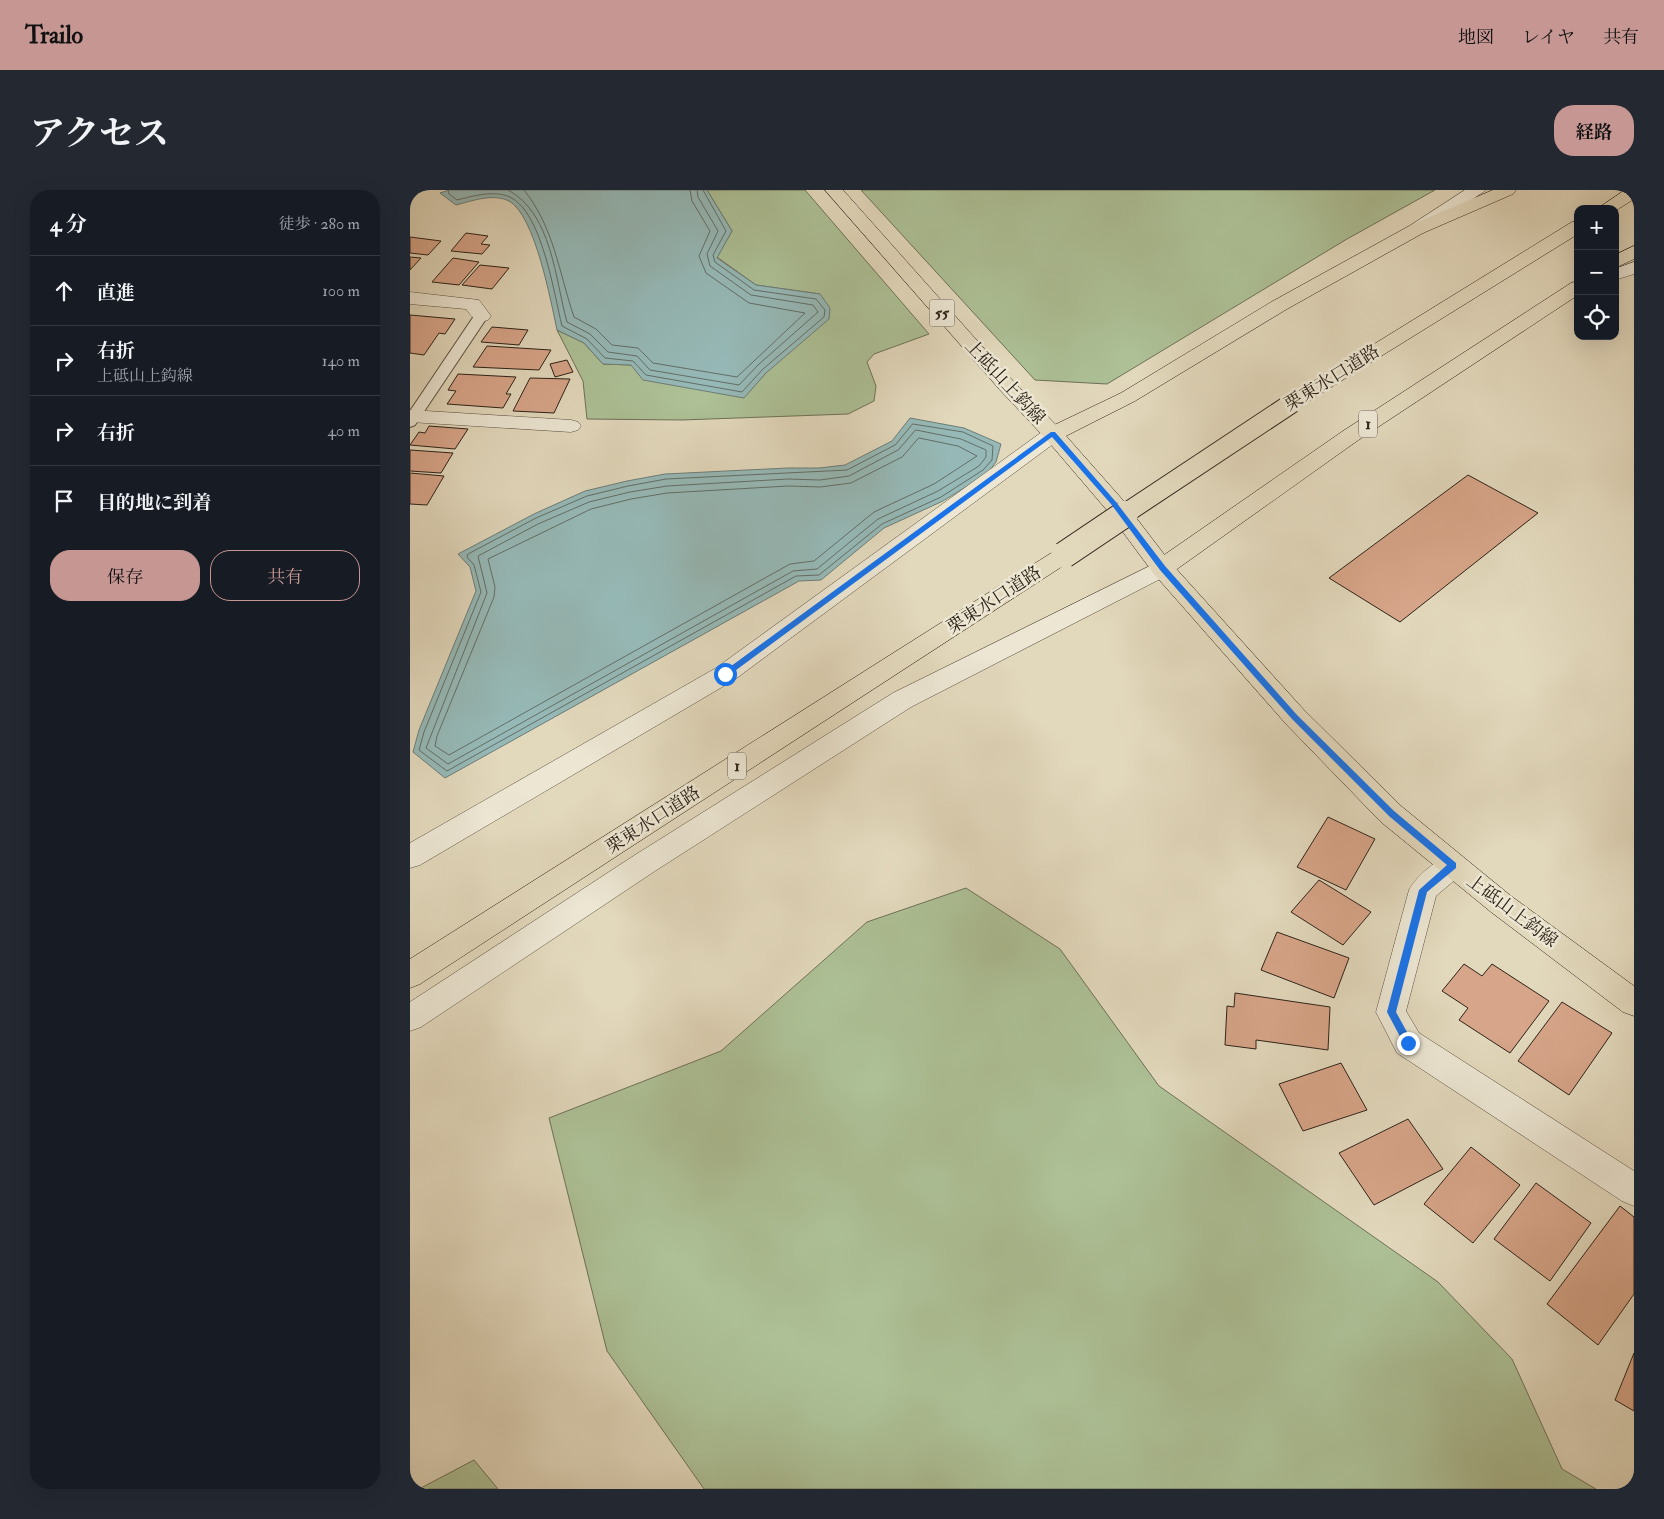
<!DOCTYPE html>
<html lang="ja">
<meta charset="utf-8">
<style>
body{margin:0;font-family:"IM FELL Double Pica","Noto Serif JP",serif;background:#242831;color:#f1f3f6}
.controls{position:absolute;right:15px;top:15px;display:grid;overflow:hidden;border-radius:10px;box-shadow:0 5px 20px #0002}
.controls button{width:45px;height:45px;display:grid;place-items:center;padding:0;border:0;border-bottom:1px solid #363941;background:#171b24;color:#f1f3f6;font:25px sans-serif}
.stop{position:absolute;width:15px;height:15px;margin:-11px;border:4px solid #1a73e8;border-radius:50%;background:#fff}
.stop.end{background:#1a73e8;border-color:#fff;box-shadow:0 1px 5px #0008}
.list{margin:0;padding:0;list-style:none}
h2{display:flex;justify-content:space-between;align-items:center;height:65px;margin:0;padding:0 20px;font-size:21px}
h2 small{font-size:16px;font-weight:400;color:#9ea1a6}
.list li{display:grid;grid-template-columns:32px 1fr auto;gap:15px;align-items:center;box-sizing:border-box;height:70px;padding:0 20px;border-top:1px solid #363941}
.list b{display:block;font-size:19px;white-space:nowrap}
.list p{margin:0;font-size:16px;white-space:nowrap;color:#9ea1a6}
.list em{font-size:16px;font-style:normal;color:#9ea1a6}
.actions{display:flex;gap:10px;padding:15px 20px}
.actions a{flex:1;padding:11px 0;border:1px solid #c59692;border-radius:20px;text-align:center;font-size:18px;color:#c59692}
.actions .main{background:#c59692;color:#111}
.icon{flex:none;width:28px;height:28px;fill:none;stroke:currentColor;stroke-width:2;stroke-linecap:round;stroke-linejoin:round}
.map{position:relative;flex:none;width:1224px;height:1299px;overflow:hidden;border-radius:20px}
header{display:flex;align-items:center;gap:30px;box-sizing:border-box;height:70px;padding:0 25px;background:#c59692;color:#111}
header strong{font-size:24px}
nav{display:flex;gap:28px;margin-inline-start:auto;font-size:18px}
.intro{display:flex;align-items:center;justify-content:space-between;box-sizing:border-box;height:120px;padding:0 30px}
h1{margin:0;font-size:35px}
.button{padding:12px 22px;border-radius:20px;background:#c59692;color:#111;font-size:18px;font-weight:700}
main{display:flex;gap:30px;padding:0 30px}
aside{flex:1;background:#171b24;border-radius:20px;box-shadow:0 5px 20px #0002}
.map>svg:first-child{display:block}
.green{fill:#adc096;stroke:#6d7157}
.water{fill:#96b9b7;stroke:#6c7d77}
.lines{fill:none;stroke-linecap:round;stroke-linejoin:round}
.shore{stroke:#626e68;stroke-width:1}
.building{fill:#d7a589;stroke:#2d2218}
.lane-casing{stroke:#5a5041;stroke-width:2}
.street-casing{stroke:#5a5041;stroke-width:1}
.primary-casing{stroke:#2d2218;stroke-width:1}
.highway-casing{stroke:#2d2218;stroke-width:1}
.lane{fill:#ece6d3;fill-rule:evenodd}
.street{fill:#ece6d3;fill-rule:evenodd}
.primary{fill:#e2d8bc;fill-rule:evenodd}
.highway{fill:#e2d8bc;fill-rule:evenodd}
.highway-bridge-far1-casing{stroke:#2d2218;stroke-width:21;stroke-linecap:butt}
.highway-bridge-casing{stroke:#2d2218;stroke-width:28;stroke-linecap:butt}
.highway-bridge-far1{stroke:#e2d8bc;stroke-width:19}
.highway-bridge{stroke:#e2d8bc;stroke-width:26}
.route{fill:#1a73e8}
.labels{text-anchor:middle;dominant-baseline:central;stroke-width:5;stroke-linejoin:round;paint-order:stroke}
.shield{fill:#ece6d3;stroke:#665d50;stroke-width:1}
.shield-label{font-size:16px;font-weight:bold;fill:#2d2218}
.street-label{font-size:18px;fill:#2d2218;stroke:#ece6d3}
</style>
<header>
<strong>Trailo</strong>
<nav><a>地図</a><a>レイヤ</a><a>共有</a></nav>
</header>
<div class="intro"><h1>アクセス</h1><a class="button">経路</a></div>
<main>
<aside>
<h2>4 分<small>徒歩 · 280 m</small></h2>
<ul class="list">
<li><svg class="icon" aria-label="ahead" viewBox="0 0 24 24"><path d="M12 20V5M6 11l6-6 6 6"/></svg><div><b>直進</b></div><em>100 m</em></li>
<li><svg class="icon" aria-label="right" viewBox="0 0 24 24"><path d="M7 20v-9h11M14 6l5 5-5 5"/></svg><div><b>右折</b><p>上砥山上鈎線</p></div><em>140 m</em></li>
<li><svg class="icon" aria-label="right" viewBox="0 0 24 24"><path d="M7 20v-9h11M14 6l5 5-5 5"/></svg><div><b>右折</b></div><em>40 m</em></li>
<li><svg class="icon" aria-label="arrive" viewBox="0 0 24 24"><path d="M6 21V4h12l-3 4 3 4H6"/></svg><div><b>目的地に到着</b></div></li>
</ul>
<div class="actions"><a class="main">保存</a><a>共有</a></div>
</aside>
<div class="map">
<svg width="1224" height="1299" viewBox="0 0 1224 1299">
<rect width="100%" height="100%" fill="#e2d8bc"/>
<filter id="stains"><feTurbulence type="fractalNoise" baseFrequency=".004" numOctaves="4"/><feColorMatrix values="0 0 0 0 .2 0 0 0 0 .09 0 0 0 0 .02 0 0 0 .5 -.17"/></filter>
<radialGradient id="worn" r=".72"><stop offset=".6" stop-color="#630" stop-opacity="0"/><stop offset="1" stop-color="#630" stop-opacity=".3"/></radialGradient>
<!-- green -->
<path class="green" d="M 297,0 L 395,0 L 519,144 L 464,164 L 457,172 L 466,196 L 464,211 L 438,224 L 272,230 L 177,229 L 173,191 L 147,140 L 174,153 L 193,174 L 221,175 L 334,207 L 356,183 L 410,104 L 346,95 L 307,67 L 322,41 Z
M 451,0 L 1025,0 L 937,49 L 697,194 L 625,190 Z
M 556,698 L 650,759 L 749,896 L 1028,1092 L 1102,1169 L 1152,1279 L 1186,1299 L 294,1299 L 197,1161 L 139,928 L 311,861 L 457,732 Z
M 64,1270 L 88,1299 L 9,1299 Z"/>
<!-- water -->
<path class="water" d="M 39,0 L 297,0 L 322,41 L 307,68 L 346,95 L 410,104 L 420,118 L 419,129 L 356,183 L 334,208 L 233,190 L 221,175 L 193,174 L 174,153 L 147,140 C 141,112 125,25 99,11 C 82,3 62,11 46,15 L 30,3 Z
M 500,228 L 554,238 L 591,254 L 586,272 L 577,284 L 533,311 L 474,338 L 411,390 L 389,391 L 35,588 L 3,562 L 9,540 L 66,401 L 60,377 L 48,364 L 124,324 L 175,301 L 217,291 L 255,284 L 378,278 L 409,278 L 435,275 L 482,251 Z"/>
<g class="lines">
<!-- shore -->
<path class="shore" d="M 38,0 L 39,4 L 47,10 C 63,6 84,0 100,7 C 132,22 144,104 152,136 L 177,149 L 195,168 L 223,171 L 236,185 L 332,202 L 353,179 L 414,127 L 415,120 L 406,109 L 344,100 L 305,72 L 303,65 L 316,41 L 293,0
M 98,0 C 142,23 145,89 157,132 L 180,144 L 198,162 L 227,166 L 240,180 L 329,195 L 348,175 L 408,122 L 403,115 L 341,105 L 300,76 L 297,64 L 308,41 L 288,7 L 287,0
M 114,0 C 144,37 149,83 164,127 L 186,139 L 202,155 L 228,158 L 243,173 L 327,187 L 395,123 L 339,113 L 296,83 L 289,66 L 300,41 L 282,11 L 280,0
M 503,234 L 553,242 L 583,256 L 582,270 L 573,280 L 531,307 L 472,334 L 409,385 L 386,386 L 37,581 L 9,560 L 14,542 L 71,402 L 64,375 L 57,367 L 58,364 L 126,328 L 177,306 L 218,296 L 256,289 L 437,280 L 485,255 Z
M 506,240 L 551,249 L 576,260 L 576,267 L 569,276 L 528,301 L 468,329 L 407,379 L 383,381 L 38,574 L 16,558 L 77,403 L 68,366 L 128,334 L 179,312 L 220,302 L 257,296 L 378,289 L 410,290 L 439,286 L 488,260 Z
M 509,248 L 548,256 L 567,266 L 524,294 L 464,322 L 404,371 L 380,374 L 39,565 L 25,556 L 27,546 L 84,407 L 85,397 L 78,369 L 181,319 L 221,309 L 257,303 L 378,296 L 410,297 L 441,293 L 492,267 Z"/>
</g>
<!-- building -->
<path class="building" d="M 56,43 L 78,46 L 71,54 L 80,55 L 72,64 L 41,61 Z
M 0,47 L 31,51 L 18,65 L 0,63 Z
M 0,67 L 11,68 L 0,80 Z
M 43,68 L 69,72 L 49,95 L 22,92 Z
M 70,75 L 99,78 L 82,99 L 52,95 Z
M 0,125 L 45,129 L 35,144 L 29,143 L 14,165 L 0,163 Z
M 82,137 L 118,140 L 109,155 L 71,152 Z
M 77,156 L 141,160 L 129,180 L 63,177 Z
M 157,170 L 163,182 L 145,187 L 140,174 Z
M 48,184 L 106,187 L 96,204 L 101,204 L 93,218 L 37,214 L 46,201 L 38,200 Z
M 120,188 L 160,189 L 144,223 L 103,221 Z
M 19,236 L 58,239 L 45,259 L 0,255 L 9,242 L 15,243 Z
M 0,260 L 43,263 L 31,283 L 0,281 Z
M 0,283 L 34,286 L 17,315 L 0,314 Z
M 1058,285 L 1128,323 L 990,432 L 919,388 Z
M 918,627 L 965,649 L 936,700 L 887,677 Z
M 909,690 L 961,722 L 933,755 L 881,722 Z
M 867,742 L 939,768 L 924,808 L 851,780 Z
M 1054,774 L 1072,786 L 1082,774 L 1139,811 L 1100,863 L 1049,830 L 1058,818 L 1032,801 Z
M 825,803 L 920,817 L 918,860 L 846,850 L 846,859 L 815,855 L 817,816 L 824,817 Z
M 1152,812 L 1202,843 L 1159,905 L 1108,871 Z
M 931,873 L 957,920 L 893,941 L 869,894 Z
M 998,929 L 1033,979 L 964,1015 L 929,963 Z
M 1061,957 L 1110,995 L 1063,1053 L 1014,1014 Z
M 1126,993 L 1181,1033 L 1140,1091 L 1084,1049 Z
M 1210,1016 L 1224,1027 L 1224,1104 L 1188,1155 L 1137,1114 Z
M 1224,1163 L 1224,1221 L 1205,1210 Z"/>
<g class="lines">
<defs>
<path id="lane" d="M 71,122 L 78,126 L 5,235 L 0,237 L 0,221 L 66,123 Z"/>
<path id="street" d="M 1055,0 L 1076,0 L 1013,43 L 1001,43 L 998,39 L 1001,35 Z
M 1224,72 L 1224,84 L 1205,90 L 1205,79 Z
M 0,102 L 69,110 L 81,126 L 78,130 C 66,133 63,128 56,119 L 0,114 Z
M 0,220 L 161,230 L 168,232 L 171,236 L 168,240 L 161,242 L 0,232 Z
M 643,238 L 650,239 L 654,244 L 650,249 L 324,490 L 10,675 L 0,678 L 0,653 L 306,478 L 636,239 Z
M 752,370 L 760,372 L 764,378 L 760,384 L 501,517 L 245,681 L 11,837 L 0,841 L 0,812 L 225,665 L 483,503 Z
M 1043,664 L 1053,667 L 1057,675 L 1053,683 L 1026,706 L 996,821 L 1009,843 L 1224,981 L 1224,1016 L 1212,1011 L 987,863 L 966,822 L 999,700 C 1007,685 1027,669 1043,664 Z"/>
<path id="primary" d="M 415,0 L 433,0 L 604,192 L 650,239 L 711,308 L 760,372 L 894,520 L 991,616 L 1101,706 L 1224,796 L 1224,826 L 1213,822 L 1081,722 L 971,632 L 876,534 L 744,384 L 695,318 L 636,249 L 590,200 Z"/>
<path id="highway" d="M 1083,0 L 1106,0 L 1103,4 L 1013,43 L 877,119 L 725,211 L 650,249 L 643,250 L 636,249 L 632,244 L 636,239 L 711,203 L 863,111 L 1001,35 Z
M 1215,0 L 1224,0 L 1224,9 L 1205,21 L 1205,19 L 1187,19 Z
M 1168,31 L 1168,44 L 889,217 L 882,219 L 875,217 L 872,213 L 875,209 L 1162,32 Z
M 1224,56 L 1224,69 L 1205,78 L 1205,65 Z
M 1168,91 L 1168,105 L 947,251 L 760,384 L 752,386 L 744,384 L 740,378 L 744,372 L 933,241 L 1161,93 Z
M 654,357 L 662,360 L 665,365 L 662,370 L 10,794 L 0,798 L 0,769 L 646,360 Z"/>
</defs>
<!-- lane casing -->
<use href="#lane" class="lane-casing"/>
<!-- street casing -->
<use href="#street" class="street-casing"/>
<!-- primary casing -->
<use href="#primary" class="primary-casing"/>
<!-- highway casing -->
<use href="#highway" class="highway-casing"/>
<!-- lane -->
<use href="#lane" class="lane"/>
<!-- street -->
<use href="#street" class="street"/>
<!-- primary -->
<use href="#primary" class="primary"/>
<!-- highway -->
<use href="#highway" class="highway"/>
<defs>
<path id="highway-bridge-far1" d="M 713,325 L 882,213"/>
<path id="highway-bridge" d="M 654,365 L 715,324"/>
</defs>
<!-- highway-bridge-far1 casing -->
<use href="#highway-bridge-far1" class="highway-bridge-far1-casing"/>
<!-- highway-bridge casing -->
<use href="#highway-bridge" class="highway-bridge-casing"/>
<!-- highway-bridge-far1 -->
<use href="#highway-bridge-far1" class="highway-bridge-far1"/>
<!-- highway-bridge -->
<use href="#highway-bridge" class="highway-bridge"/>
</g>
<!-- route -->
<path class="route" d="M 641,242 L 645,242 L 706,312 L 755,376 L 887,525 L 984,621 L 1046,673 L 1046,678 L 1017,702 L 986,822 L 1003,853 L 1001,856 L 995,856 L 977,822 L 1009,700 L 1037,675 L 979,626 L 882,529 L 750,380 L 701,314 L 642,247 L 318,486 L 313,486 L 313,482 Z"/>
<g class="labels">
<!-- shield labels -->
<g class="shield">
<rect x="519.5" y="109.5" width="25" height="27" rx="4"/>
<rect x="949" y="220.5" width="18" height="27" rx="4"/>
<rect x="318" y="562.5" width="18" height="27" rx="4"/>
</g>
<g class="shield-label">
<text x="532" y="123">55</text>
<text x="958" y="234">1</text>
<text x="327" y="576">1</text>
</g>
<!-- street labels -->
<g class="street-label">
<text transform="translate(922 188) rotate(-32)">栗東水口道路</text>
<text transform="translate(595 192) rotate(47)">上砥山上鈎線</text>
<text transform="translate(584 410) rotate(-33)">栗東水口道路</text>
<text transform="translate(243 630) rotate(-33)">栗東水口道路</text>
<text transform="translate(1102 721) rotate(37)">上砥山上鈎線</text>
</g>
</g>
<rect width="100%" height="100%" filter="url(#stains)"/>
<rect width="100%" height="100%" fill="url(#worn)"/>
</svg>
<div class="controls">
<button>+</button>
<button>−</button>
<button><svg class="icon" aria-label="locate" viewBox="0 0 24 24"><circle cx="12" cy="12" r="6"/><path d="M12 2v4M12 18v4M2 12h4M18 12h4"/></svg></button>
</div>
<div class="stop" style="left:315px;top:484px"></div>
<div class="stop end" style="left:998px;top:853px"></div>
</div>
</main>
